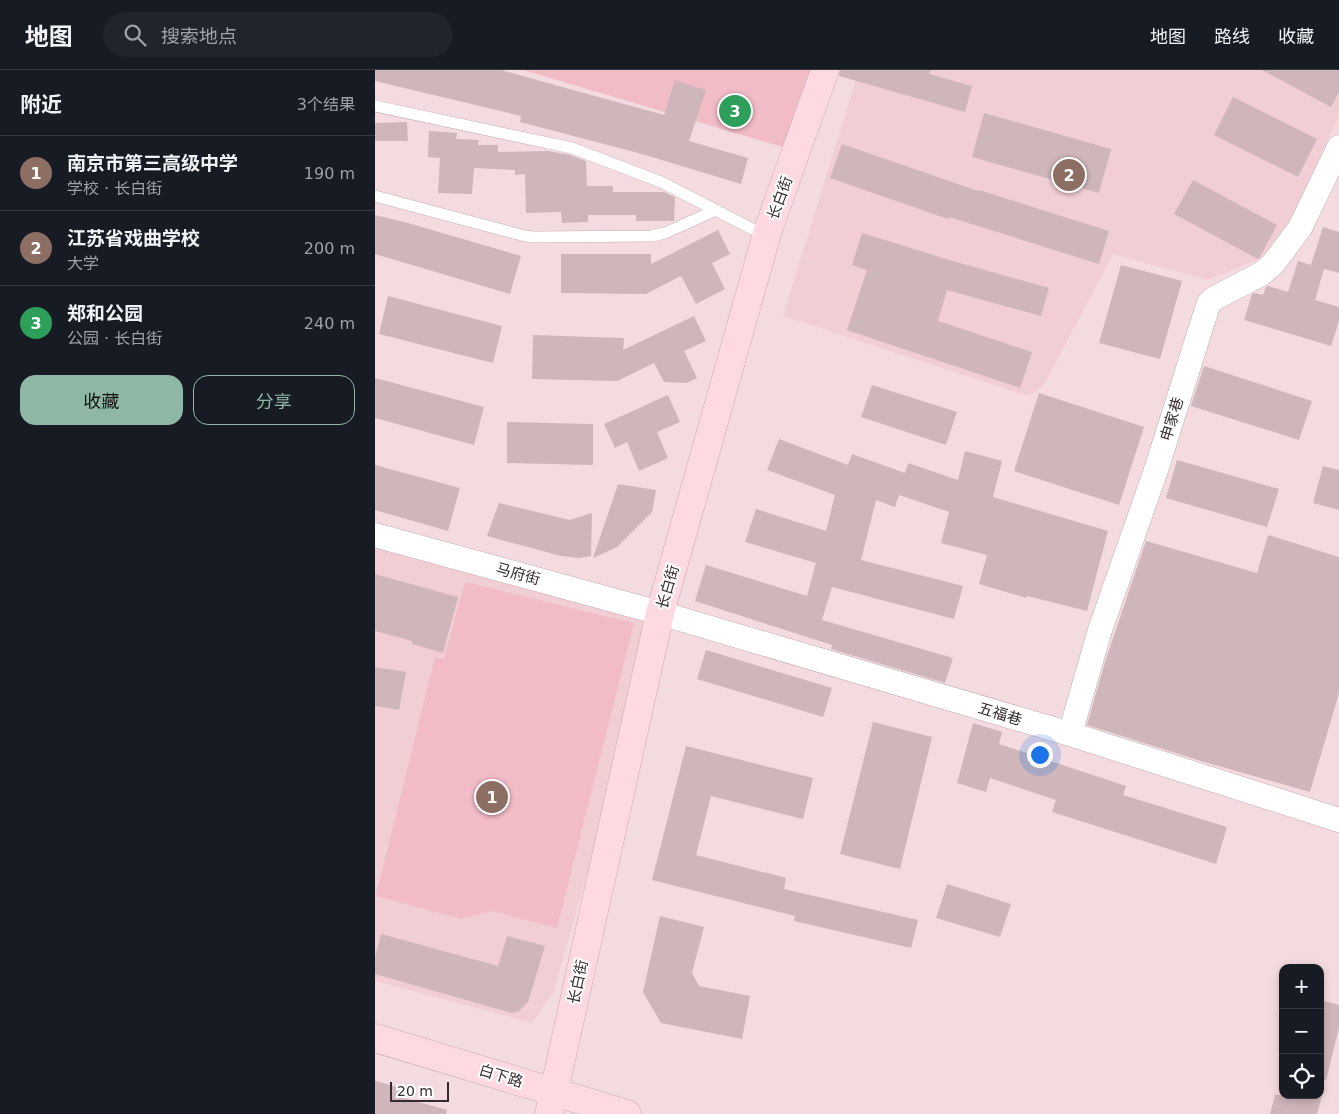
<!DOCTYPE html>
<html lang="zh">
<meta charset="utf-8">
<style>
body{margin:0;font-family:"DejaVu Sans","Noto Sans SC",sans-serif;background:#20242c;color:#f1f3f6}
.controls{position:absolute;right:15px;bottom:15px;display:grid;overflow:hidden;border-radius:10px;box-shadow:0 2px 8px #0003}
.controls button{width:45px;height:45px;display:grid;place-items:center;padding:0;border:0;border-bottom:1px solid #363941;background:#171b24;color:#f1f3f6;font:25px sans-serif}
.scale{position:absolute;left:15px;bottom:12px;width:59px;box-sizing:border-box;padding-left:5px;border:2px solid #352b2d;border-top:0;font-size:14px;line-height:18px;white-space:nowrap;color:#352b2d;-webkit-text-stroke:4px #fff;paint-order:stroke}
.you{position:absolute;left:664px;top:684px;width:18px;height:18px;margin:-12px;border:4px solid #fff;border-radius:50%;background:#1a73e8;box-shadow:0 0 0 8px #1a73e833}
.badge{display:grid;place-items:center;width:32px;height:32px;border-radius:50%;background:#8eb7a5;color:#fff;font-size:16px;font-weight:700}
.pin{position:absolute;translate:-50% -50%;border:2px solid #fff;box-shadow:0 1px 5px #0006}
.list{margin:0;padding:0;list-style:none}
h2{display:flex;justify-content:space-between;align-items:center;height:65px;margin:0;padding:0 20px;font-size:21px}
h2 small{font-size:16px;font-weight:400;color:#9ea1a6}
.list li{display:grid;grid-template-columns:32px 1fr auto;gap:15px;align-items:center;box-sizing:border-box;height:75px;padding:0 20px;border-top:1px solid #363941}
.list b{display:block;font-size:19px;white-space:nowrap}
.list p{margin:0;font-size:16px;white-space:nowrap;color:#9ea1a6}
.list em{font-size:16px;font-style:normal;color:#9ea1a6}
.actions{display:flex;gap:10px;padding:15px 20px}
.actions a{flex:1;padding:11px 0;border:1px solid #8eb7a5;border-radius:15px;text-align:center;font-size:18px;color:#8eb7a5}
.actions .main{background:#8eb7a5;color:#111}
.icon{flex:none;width:28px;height:28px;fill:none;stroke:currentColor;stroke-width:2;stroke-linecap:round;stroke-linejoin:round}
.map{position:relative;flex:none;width:964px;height:1044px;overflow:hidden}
header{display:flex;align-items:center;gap:30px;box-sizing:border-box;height:70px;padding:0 25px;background:#171b24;border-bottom:1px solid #363941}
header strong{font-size:24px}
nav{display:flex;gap:28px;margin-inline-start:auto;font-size:18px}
.search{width:350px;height:45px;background:#20242c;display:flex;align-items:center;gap:12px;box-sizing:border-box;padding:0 18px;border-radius:28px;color:#9ea1a6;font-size:19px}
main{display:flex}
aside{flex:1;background:#171b24}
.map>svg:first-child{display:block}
.built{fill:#f0ced4}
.green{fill:#f2bcc7}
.building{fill:#ceb6ba}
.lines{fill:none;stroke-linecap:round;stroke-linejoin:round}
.lane-casing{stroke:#c4acb0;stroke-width:12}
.street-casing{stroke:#c4acb0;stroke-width:25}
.secondary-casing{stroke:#c4acb0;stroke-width:29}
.lane{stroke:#fff;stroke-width:11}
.street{stroke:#fff;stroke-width:24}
.secondary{stroke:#fed9e2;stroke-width:28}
.labels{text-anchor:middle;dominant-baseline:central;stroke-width:4;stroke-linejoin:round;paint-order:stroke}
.street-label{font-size:15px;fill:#352b2d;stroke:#fff}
</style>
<header>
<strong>地图</strong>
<div class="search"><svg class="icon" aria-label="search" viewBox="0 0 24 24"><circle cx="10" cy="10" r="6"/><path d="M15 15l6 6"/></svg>搜索地点</div>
<nav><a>地图</a><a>路线</a><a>收藏</a></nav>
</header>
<main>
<aside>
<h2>附近<small>3个结果</small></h2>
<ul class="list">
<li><span class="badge" style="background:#8d6e63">1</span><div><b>南京市第三高级中学</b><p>学校 · 长白街</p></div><em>190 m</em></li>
<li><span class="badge" style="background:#8d6e63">2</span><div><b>江苏省戏曲学校</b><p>大学</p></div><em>200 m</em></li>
<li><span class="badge" style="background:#2e9e5b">3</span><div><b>郑和公园</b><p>公园 · 长白街</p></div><em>240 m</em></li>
</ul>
<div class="actions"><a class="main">收藏</a><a>分享</a></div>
</aside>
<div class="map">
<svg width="964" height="1044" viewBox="0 0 964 1044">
<rect width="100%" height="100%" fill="#f4dbe0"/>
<!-- built -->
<path class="built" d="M 484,0 L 964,0 L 964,46 L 908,165 L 884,189 L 833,210 L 738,184 L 669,315 L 653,326 L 408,246 Z
M 0,465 L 285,543 L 179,921 L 157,953 L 0,911 Z"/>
<!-- green -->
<path class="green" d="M 148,0 L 450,0 L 421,81 Z
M 90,512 L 259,553 L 182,858 L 117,841 L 86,849 L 1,826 L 60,587 L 69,589 Z"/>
<!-- building -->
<path class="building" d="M 0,0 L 126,0 L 289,45 L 300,10 L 331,20 L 314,71 L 373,88 L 366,114 L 267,84 L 145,52 L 146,46 L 0,11 Z
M 465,0 L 556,0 L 554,4 L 597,16 L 590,42 L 464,6 Z
M 887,0 L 964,0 L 964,22 L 956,37 Z
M 858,27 L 942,69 L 923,107 L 839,65 Z
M 609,43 L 736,79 L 724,123 L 597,87 Z
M 32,52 L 33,71 L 0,71 L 0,53 Z
M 54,61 L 82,63 L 81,69 L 104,70 L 103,75 L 123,75 L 123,82 L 173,81 L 195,85 L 211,91 L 212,116 L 238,116 L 238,122 L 289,122 L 300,127 L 299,151 L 261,151 L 261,145 L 213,145 L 213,152 L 187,153 L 186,142 L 151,143 L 150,104 L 140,105 L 140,100 L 99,98 L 97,124 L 63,123 L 65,88 L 53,87 Z
M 467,74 L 603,121 L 604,120 L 734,161 L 724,194 L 574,147 L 573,149 L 455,108 Z
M 818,110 L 902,155 L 885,187 L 883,189 L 799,144 Z
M 0,145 L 33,153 L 146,186 L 135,224 L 0,184 Z
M 948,157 L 964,162 L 964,203 L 949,199 L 940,230 L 964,237 L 964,251 L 956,276 L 869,250 L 877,224 L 880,223 L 888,225 L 891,217 L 893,216 L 913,222 L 923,191 L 936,195 Z
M 343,160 L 355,184 L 337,193 L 350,219 L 321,234 L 306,206 L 271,224 L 186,223 L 186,184 L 276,184 L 276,194 Z
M 487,163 L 581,192 L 674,218 L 666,246 L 572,220 L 563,251 L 657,282 L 645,318 L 472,260 L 492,200 L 477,195 Z
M 746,195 L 807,211 L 785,289 L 724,273 Z
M 13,226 L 127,256 L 118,293 L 4,264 Z
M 319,246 L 331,271 L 309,281 L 322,308 L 311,313 L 289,312 L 279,293 L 242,311 L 157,309 L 158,265 L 249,268 L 248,280 Z
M 829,296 L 937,331 L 924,370 L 816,336 Z
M 0,308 L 109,337 L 99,375 L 0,348 Z
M 497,315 L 582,342 L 571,375 L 486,347 Z
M 664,323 L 769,357 L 744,435 L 639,401 Z
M 293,325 L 305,352 L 282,362 L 293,388 L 264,401 L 252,372 L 240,378 L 229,354 Z
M 132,352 L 218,354 L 218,395 L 132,393 Z
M 404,369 L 473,395 L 477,384 L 530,403 L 533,393 L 583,410 L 590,381 L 627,391 L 618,427 L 733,461 L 712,541 L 652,526 L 651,528 L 604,514 L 612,485 L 566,473 L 574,442 L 524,425 L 520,437 L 501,430 L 486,490 L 588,516 L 579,549 L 457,517 L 447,550 L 578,588 L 570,613 L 456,579 L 457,575 L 320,531 L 331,495 L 432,526 L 441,493 L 370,472 L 381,439 L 451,461 L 460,425 L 392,400 Z
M 802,390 L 904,419 L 892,457 L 791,428 Z
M 0,395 L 85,418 L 73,461 L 0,440 Z
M 948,396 L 964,400 L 964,440 L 938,433 Z
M 243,414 L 281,420 L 277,442 L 242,477 L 218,488 Z
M 124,433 L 195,450 L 217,443 L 216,486 L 204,488 L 186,486 L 112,466 Z
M 893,465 L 964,487 L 964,623 L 935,722 L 826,691 L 712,655 L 731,589 L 771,471 L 882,503 Z
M 0,504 L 83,527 L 68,583 L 37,574 L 37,571 L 0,561 Z
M 331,580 L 457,618 L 448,647 L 322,609 Z
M 0,597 L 31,602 L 24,640 L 0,636 Z
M 498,652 L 557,667 L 525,799 L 465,784 Z
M 598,653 L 627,662 L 624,674 L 751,716 L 748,725 L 852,757 L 841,794 L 677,742 L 681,730 L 615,708 L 611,722 L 582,713 Z
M 311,676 L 438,708 L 428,749 L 336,726 L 321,785 L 411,808 L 409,819 L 543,850 L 536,878 L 419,851 L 420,846 L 277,810 Z
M 572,814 L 636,834 L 625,867 L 561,848 Z
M 285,846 L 329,857 L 317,903 L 324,916 L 375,926 L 367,969 L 286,953 L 268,922 Z
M 6,864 L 123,896 L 132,866 L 170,876 L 153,932 L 143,942 L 137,943 L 0,904 L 0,887 Z
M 945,930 L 964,935 L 964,958 L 951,1010 L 945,1010 Z
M 0,1011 L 26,1018 L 23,1026 L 72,1040 L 71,1044 L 0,1044 Z
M 900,1025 L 947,1025 L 942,1044 L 895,1044 Z"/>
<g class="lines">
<defs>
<path id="lane" d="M 0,36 L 197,78 L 286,112 L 391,166
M 0,126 L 150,166 L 159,167 L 276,166 L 290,163 L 341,140"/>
<path id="street" d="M 0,465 L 285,543 L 695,664 L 964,750
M 695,664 L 725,560 L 782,397 L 828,251 L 834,233 L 840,228 L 886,204 L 898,194 L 925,158 L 964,77"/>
<path id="secondary" d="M 0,968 L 252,1044
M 174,1044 L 285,543 L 393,160 L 450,0"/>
</defs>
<!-- lane casing -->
<use href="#lane" class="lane-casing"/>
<!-- street casing -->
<use href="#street" class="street-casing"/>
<!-- secondary casing -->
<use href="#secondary" class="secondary-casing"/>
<!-- lane -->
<use href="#lane" class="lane"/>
<!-- street -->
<use href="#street" class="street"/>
<!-- secondary -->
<use href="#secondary" class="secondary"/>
</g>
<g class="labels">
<!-- street labels -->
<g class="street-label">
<text transform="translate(405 128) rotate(-70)">长白街</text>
<text transform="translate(797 349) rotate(-73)">申家巷</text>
<text transform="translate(143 504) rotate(15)">马府街</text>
<text transform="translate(293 517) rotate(-74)">长白街</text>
<text transform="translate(625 644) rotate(17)">五福巷</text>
<text transform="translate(203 912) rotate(-78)">长白街</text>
<text transform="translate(126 1006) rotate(17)">白下路</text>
</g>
</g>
</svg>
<div class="controls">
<button>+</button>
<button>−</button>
<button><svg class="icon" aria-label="locate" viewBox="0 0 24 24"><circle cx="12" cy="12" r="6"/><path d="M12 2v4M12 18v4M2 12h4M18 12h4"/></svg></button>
</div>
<div class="scale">20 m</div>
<div class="you"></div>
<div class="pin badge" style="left:117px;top:727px;background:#8d6e63">1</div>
<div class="pin badge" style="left:694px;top:105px;background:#8d6e63">2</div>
<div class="pin badge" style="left:360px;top:41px;background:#2e9e5b">3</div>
</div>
</main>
